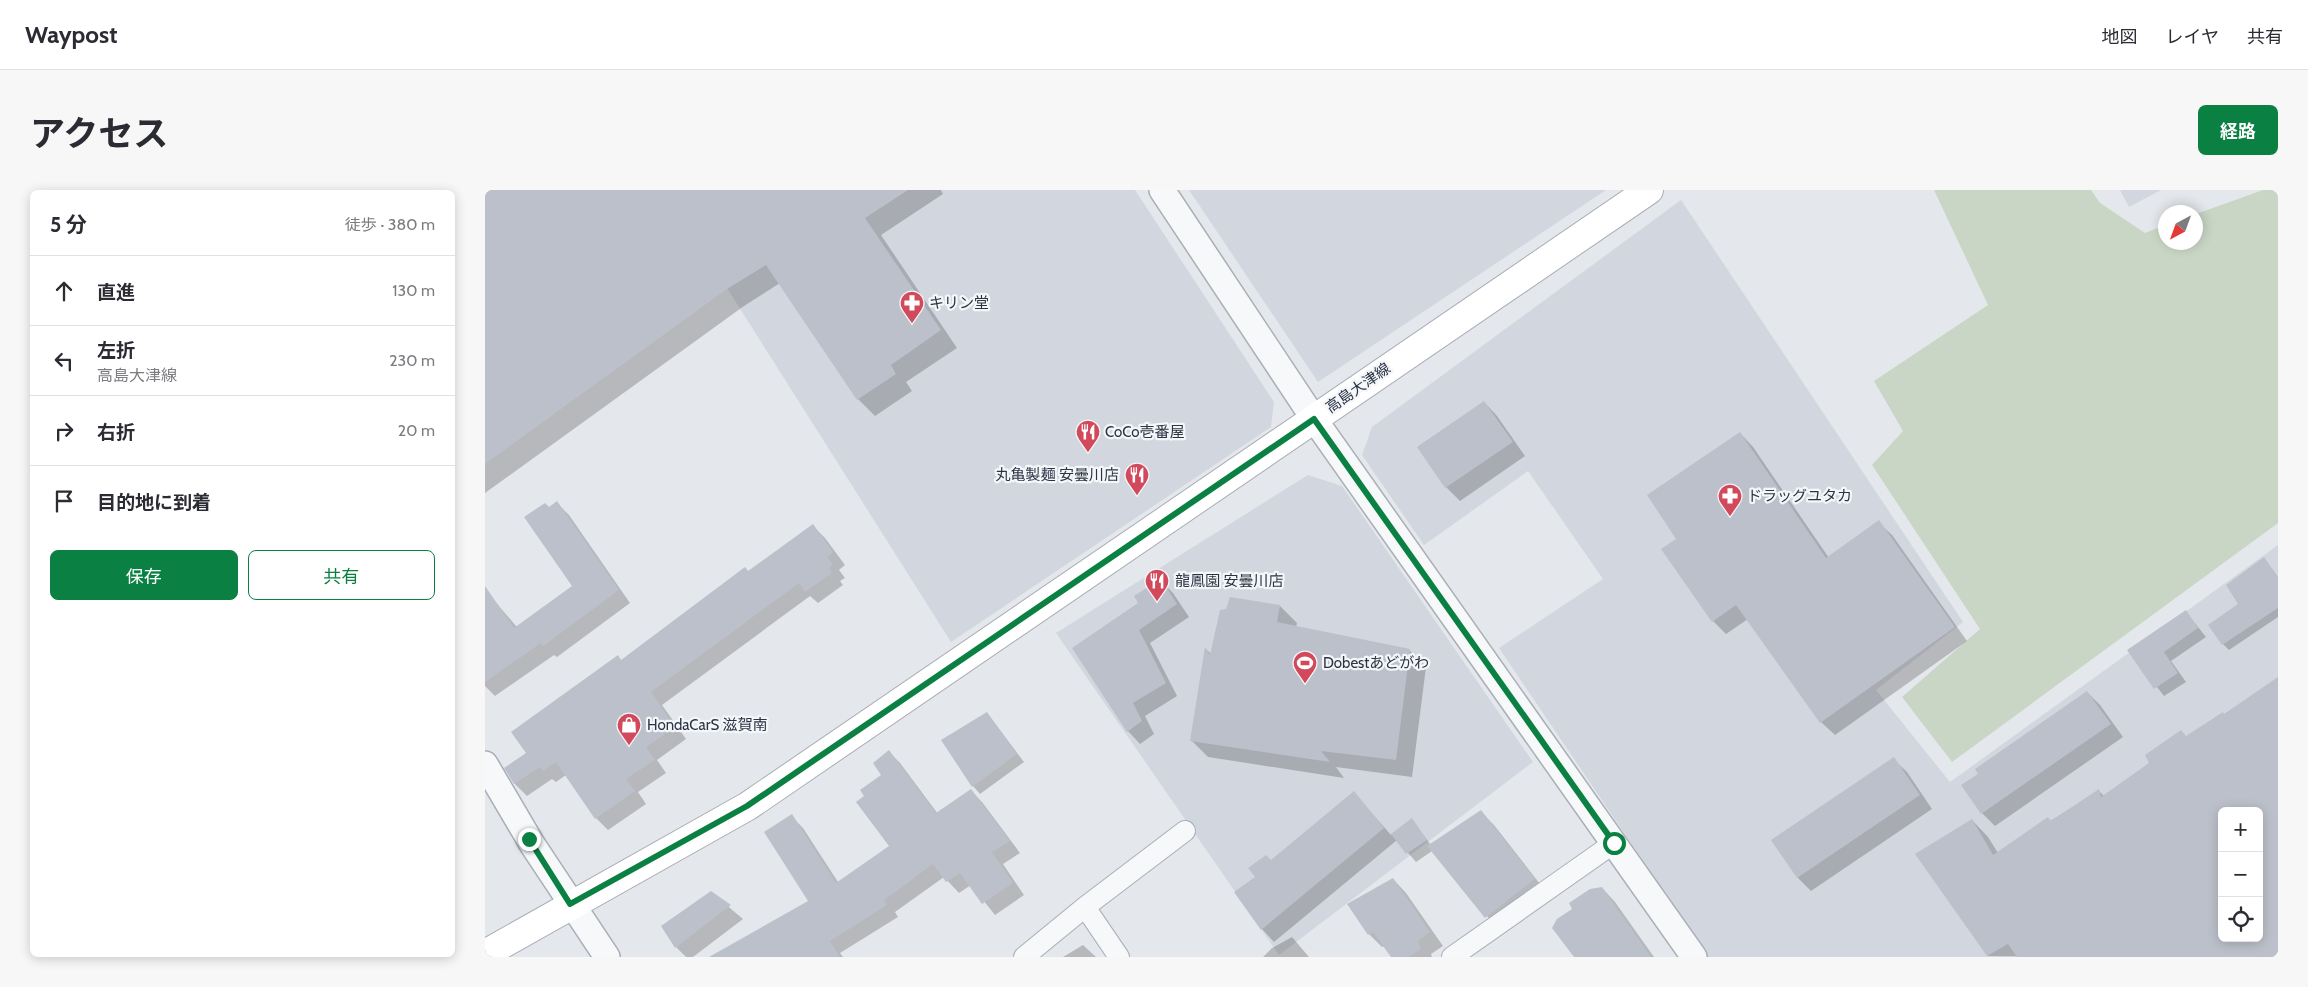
<!DOCTYPE html>
<html lang="ja">
<meta charset="utf-8">
<style>
body{margin:0;font-family:Cabin,"Noto Sans JP",sans-serif;background:#f7f7f7;color:#2b2b33}
.controls{position:absolute;right:15px;bottom:15px;display:grid;overflow:hidden;border-radius:8px;box-shadow:0 2px 12px #0003}
.controls button{width:45px;height:45px;display:grid;place-items:center;padding:0;border:0;border-bottom:1px solid #e1e1e2;background:#fff;color:#2b2b33;font:25px sans-serif}
.compass{position:absolute;left:1673px;top:15px;width:45px;height:45px;border-radius:50%;background:#fff;box-shadow:0 2px 12px #0003;rotate:221deg}
.stop{position:absolute;width:15px;height:15px;margin:-11px;border:4px solid #0b8043;border-radius:50%;background:#fff}
.stop.end{background:#0b8043;border-color:#fff;box-shadow:0 1px 5px #0008}
.list{margin:0;padding:0;list-style:none}
h2{display:flex;justify-content:space-between;align-items:center;height:65px;margin:0;padding:0 20px;font-size:21px}
h2 small{font-size:16px;font-weight:400;color:#7c7c81}
.list li{display:grid;grid-template-columns:32px 1fr auto;gap:15px;align-items:center;box-sizing:border-box;height:70px;padding:0 20px;border-top:1px solid #e1e1e2}
.list b{display:block;font-size:19px;white-space:nowrap}
.list p{margin:0;font-size:16px;white-space:nowrap;color:#7c7c81}
.list em{font-size:16px;font-style:normal;color:#7c7c81}
.actions{display:flex;gap:10px;padding:15px 20px}
.actions a{flex:1;padding:11px 0;border:1px solid #0b8043;border-radius:8px;text-align:center;font-size:18px;color:#0b8043}
.actions .main{background:#0b8043;color:#fff}
.icon{flex:none;width:28px;height:28px;fill:none;stroke:currentColor;stroke-width:2;stroke-linecap:round;stroke-linejoin:round}
.map{position:relative;flex:none;width:1793px;height:767px;overflow:hidden;border-radius:8px}
header{display:flex;align-items:center;gap:30px;box-sizing:border-box;height:70px;padding:0 25px;background:#fff;border-bottom:1px solid #e1e1e2}
header strong{font-size:24px}
nav{display:flex;gap:28px;margin-inline-start:auto;font-size:18px}
.intro{display:flex;align-items:center;justify-content:space-between;box-sizing:border-box;height:120px;padding:0 30px}
h1{margin:0;font-size:35px}
.button{padding:12px 22px;border-radius:8px;background:#0b8043;color:#fff;font-size:18px;font-weight:700}
main{display:flex;gap:30px;padding:0 30px}
aside{flex:1;background:#fff;border-radius:8px;box-shadow:0 2px 12px #0003}
.map>svg:first-child{display:block}
.built{fill:#d2d6de;fill-rule:evenodd}
.green{fill:#c9d6c5}
.shadow{fill:#0003;fill-rule:evenodd}
.building{fill:#bbc0ca;fill-rule:evenodd}
.lines{fill:none;stroke-linecap:round;stroke-linejoin:round}
.minor-casing{stroke:#a9aeb7;stroke-width:22}
.tertiary-casing{stroke:#a9aeb7;stroke-width:28}
.secondary-casing{stroke:#a9aeb7;stroke-width:30}
.minor{stroke:#f7f8fa;stroke-width:20}
.tertiary{stroke:#f7f8fa;stroke-width:25}
.secondary{stroke:#fff;stroke-width:28}
.route{stroke:#0b8043;stroke-width:6}
.labels{text-anchor:middle;dominant-baseline:central;stroke-width:4.5;stroke-linejoin:round;paint-order:stroke}
.poi-label{font-size:15px;fill:#2b3445;stroke:#f4f6f9;text-anchor:start}
.street-label{font-size:15px;fill:#2b3445;stroke:#f4f6f9}
</style>
<header>
<strong>Waypost</strong>
<nav><a>地図</a><a>レイヤ</a><a>共有</a></nav>
</header>
<div class="intro"><h1>アクセス</h1><a class="button">経路</a></div>
<main>
<aside>
<h2>5 分<small>徒歩 · 380 m</small></h2>
<ul class="list">
<li><svg class="icon" aria-label="ahead" viewBox="0 0 24 24"><path d="M12 20V5M6 11l6-6 6 6"/></svg><div><b>直進</b></div><em>130 m</em></li>
<li><svg class="icon" aria-label="left" viewBox="0 0 24 24"><path d="M17 20v-9H6M10 6l-5 5 5 5"/></svg><div><b>左折</b><p>高島大津線</p></div><em>230 m</em></li>
<li><svg class="icon" aria-label="right" viewBox="0 0 24 24"><path d="M7 20v-9h11M14 6l5 5-5 5"/></svg><div><b>右折</b></div><em>20 m</em></li>
<li><svg class="icon" aria-label="arrive" viewBox="0 0 24 24"><path d="M6 21V4h12l-3 4 3 4H6"/></svg><div><b>目的地に到着</b></div></li>
</ul>
<div class="actions"><a class="main">保存</a><a>共有</a></div>
</aside>
<div class="map">
<svg width="1793" height="767" viewBox="0 0 1793 767">
<rect width="100%" height="100%" fill="#e4e7ec"/>
<!-- built -->
<path class="built" d="M 180,0 L 650,0 L 789,212 L 786,237 L 466,452 Z
M 704,0 L 1121,0 L 833,192 Z
M 1635,0 L 1676,0 L 1644,17 Z
M 1196,10 L 1478,432 L 1391,500 L 1465,592 L 1793,355 L 1793,767 L 1223,767 L 1014,458 L 1118,389 L 1043,281 L 939,355 L 877,265 L 887,237 ZM 1737,621 L 1774,621 L 1774,748 L 1737,748 Z
M 823,285 L 857,296 L 1048,572 L 794,765 L 571,443 Z"/>
<!-- green -->
<path class="green" d="M 1449,0 L 1606,0 L 1615,13 L 1660,43 L 1680,35 L 1680,52 L 1710,52 L 1711,24 L 1778,0 L 1793,0 L 1793,333 L 1467,572 L 1417,507 L 1495,439 L 1387,275 L 1418,241 L 1389,191 L 1503,115 Z"/>
<!-- shadow -->
<path class="shadow" d="M 0,0 L 456,0 L 458,4 L 396,45 L 472,158 L 421,192 L 427,201 L 390,226 L 373,209 L 295,93 L 259,116 L 0,303 Z
M 999,212 L 1012,226 L 1040,266 L 975,311 L 961,297 L 933,257 Z
M 1255,243 L 1268,257 L 1344,368 L 1393,332 L 1407,345 L 1482,451 L 1350,545 L 1336,532 L 1263,429 L 1241,444 L 1228,431 L 1193,349 Z
M 72,313 L 84,325 L 145,413 L 72,467 L 69,465 L 10,506 L 0,496 L 0,413 L 7,408 L 32,437 L 89,396 L 64,318 Z
M 328,336 L 340,348 L 360,375 L 354,380 L 360,388 L 355,391 L 358,395 L 333,413 L 325,406 L 177,515 L 201,549 L 172,570 L 181,583 L 153,602 L 161,614 L 123,640 L 111,628 L 81,585 L 71,592 L 67,589 L 42,606 L 30,594 L 21,578 L 43,564 L 136,471 Z
M 1779,369 L 1793,387 L 1793,427 L 1744,460 L 1738,454 Z
M 676,391 L 688,403 L 704,427 L 665,453 L 692,506 L 660,526 L 669,544 L 655,554 L 643,541 L 655,413 Z
M 795,416 L 812,433 L 811,437 L 924,460 L 941,477 L 927,587 L 851,577 L 859,588 L 723,567 L 706,550 L 721,459 L 727,465 Z
M 1701,422 L 1721,447 L 1686,471 L 1701,492 L 1679,506 L 1644,461 Z
M 1793,488 L 1793,767 L 1503,766 L 1487,630 L 1503,647 L 1513,663 L 1614,601 L 1619,606 L 1701,547 L 1739,525 ZM 1737,621 L 1774,621 L 1774,748 L 1737,748 Z
M 1602,502 L 1615,515 L 1638,547 L 1510,636 L 1497,623 L 1494,584 Z
M 502,523 L 539,572 L 495,604 L 488,596 Z
M 404,562 L 415,573 L 453,624 L 486,601 L 497,612 L 535,663 L 518,674 L 539,705 L 510,725 L 486,695 L 474,703 L 459,687 L 410,722 L 413,727 L 355,763 L 358,767 L 226,767 L 325,711 L 306,626 L 318,638 L 353,692 L 406,656 L 381,606 L 398,585 Z
M 1408,569 L 1422,582 L 1447,619 L 1326,701 L 1313,688 L 1287,651 Z
M 869,603 L 906,645 L 927,630 L 946,655 L 996,622 L 1009,635 L 1062,703 L 1014,740 L 947,661 L 931,672 L 912,650 L 789,752 L 777,739 L 772,687 L 786,672 Z
M 908,689 L 921,703 L 958,756 L 946,764 L 947,767 L 907,767 L 900,756 L 897,757 L 884,744 Z
M 1117,698 L 1130,712 L 1169,767 L 1090,767 L 1088,719 Z
M 226,702 L 258,729 L 208,767 L 201,767 L 191,757 Z
M 807,747 L 824,767 L 778,767 L 787,758 Z
M 598,755 L 611,767 L 578,767 Z"/>
<!-- building -->
<path class="building" d="M 0,0 L 423,0 L 380,28 L 456,140 L 406,175 L 411,184 L 372,210 L 281,75 L 242,99 L 0,274 Z
M 999,211 L 1028,252 L 960,298 L 932,257 Z
M 1255,242 L 1341,368 L 1394,330 L 1470,437 L 1335,533 L 1251,415 L 1227,432 L 1176,359 L 1191,349 L 1162,305 Z
M 72,311 L 134,400 L 58,456 L 56,453 L 0,492 L 0,396 L 29,438 L 87,396 L 39,327 L 60,313 L 64,317 Z
M 328,334 L 348,362 L 342,367 L 348,375 L 344,378 L 347,383 L 320,402 L 314,393 L 166,502 L 190,537 L 161,557 L 170,570 L 141,589 L 150,601 L 110,629 L 71,572 L 58,581 L 55,577 L 29,594 L 19,578 L 41,563 L 26,542 L 133,465 L 136,470 L 260,377 L 263,381 Z
M 1779,367 L 1793,387 L 1793,418 L 1737,455 L 1723,435 L 1753,414 L 1741,395 Z
M 676,389 L 692,414 L 654,440 L 681,493 L 648,513 L 657,531 L 642,542 L 587,458 L 653,413 L 649,406 Z
M 745,407 L 795,415 L 792,432 L 925,459 L 911,570 L 836,561 L 845,572 L 705,551 L 720,457 L 725,465 L 735,420 L 741,419 Z
M 1701,420 L 1713,438 L 1679,462 L 1693,483 L 1669,499 L 1642,460 Z
M 1793,487 L 1793,767 L 1532,767 L 1523,754 L 1502,766 L 1430,664 L 1487,629 L 1508,665 L 1563,627 L 1566,631 L 1614,599 L 1616,607 L 1664,573 L 1660,565 L 1696,540 L 1701,546 L 1738,522 L 1739,524 ZM 1737,621 L 1774,621 L 1774,748 L 1737,748 Z
M 1602,501 L 1626,534 L 1496,624 L 1476,595 L 1493,584 L 1490,579 Z
M 502,522 L 532,564 L 487,597 L 456,550 Z
M 404,560 L 451,623 L 486,599 L 525,651 L 507,662 L 528,693 L 497,714 L 475,683 L 461,692 L 448,674 L 399,710 L 402,715 L 345,751 L 355,767 L 224,767 L 323,711 L 279,642 L 307,624 L 351,693 L 404,656 L 371,612 L 379,606 L 375,600 L 396,585 L 388,573 Z
M 1409,567 L 1435,605 L 1312,688 L 1286,650 Z
M 869,601 L 899,638 L 776,740 L 749,702 L 770,687 L 763,678 L 781,665 L 786,670 Z
M 996,620 L 1050,689 L 1000,728 L 942,656 Z
M 927,628 L 942,650 L 921,664 L 906,644 Z
M 908,688 L 945,742 L 933,751 L 936,759 L 924,767 L 906,767 L 888,742 L 883,745 L 862,714 Z
M 1117,697 L 1166,767 L 1089,767 L 1067,738 L 1072,729 L 1087,719 L 1084,713 L 1105,699 Z
M 226,701 L 246,715 L 190,758 L 176,736 Z"/>
<g class="lines">
<defs>
<path id="minor" d="M 600,717 L 634,767
M 539,767 L 600,717 L 700,641
M 967,767 L 1129,653"/>
<path id="tertiary" d="M 677,0 L 829,229 L 1209,767
M 0,574 L 47,654 L 122,767"/>
<path id="secondary" d="M 0,764 L 263,616 L 1164,0"/>
</defs>
<!-- minor casing -->
<use href="#minor" class="minor-casing"/>
<!-- tertiary casing -->
<use href="#tertiary" class="tertiary-casing"/>
<!-- secondary casing -->
<use href="#secondary" class="secondary-casing"/>
<!-- minor -->
<use href="#minor" class="minor"/>
<!-- tertiary -->
<use href="#tertiary" class="tertiary"/>
<!-- secondary -->
<use href="#secondary" class="secondary"/>
</g>
<g class="lines">
<!-- route -->
<path class="route" d="M 44,649 L 85,714 L 262,616 L 829,229 L 1129,653"/>
</g>
<!-- icons -->
<defs>
<symbol id="pharmacy-pin" viewBox="-11 -11 22 30"><path d="M0 17L-7.5 6A9.5 9.5 0 1 1 7.5 6Z" fill="#d1495b" stroke="#f4f6f9"/><path d="M-2-6h4v4h4v4h-4v4h-4v-4h-4v-4h4Z" fill="#fff"/></symbol>
<symbol id="restaurant-pin" viewBox="-11 -11 22 30"><path d="M0 17L-7.5 6A9.5 9.5 0 1 1 7.5 6Z" fill="#d1495b" stroke="#f4f6f9"/><path d="M-5-6h1v4h1v-4h1v4h1v-4h1v5L-1.5 .5V6h-2V.5L-5-1ZM5-6V6H3V1.5H1.5Q1.5-4 5-6Z" fill="#fff"/></symbol>
<symbol id="stadium-pin" viewBox="-11 -11 22 30"><path d="M0 17L-7.5 6A9.5 9.5 0 1 1 7.5 6Z" fill="#d1495b" stroke="#f4f6f9"/><path d="M0-5a6.5 5 0 1 0 0 10a6.5 5 0 1 0 0-10ZM-3.5-1.8h7v3.6h-7Z" fill="#fff"/></symbol>
<symbol id="shop-pin" viewBox="-11 -11 22 30"><path d="M0 17L-7.5 6A9.5 9.5 0 1 1 7.5 6Z" fill="#d1495b" stroke="#f4f6f9"/><path d="M-5-2.5h2.3a2.7 3.5 0 0 1 5.4 0H5L5.5 6h-11ZM-1.5-2.5h3a1.5 2.3 0 0 0-3 0Z" fill="#fff"/></symbol>
</defs>
<g fill-rule="evenodd">
<use href="#pharmacy-pin" x="413" y="99" width="28" height="38"/>
<use href="#restaurant-pin" x="589" y="228" width="28" height="38"/>
<use href="#restaurant-pin" x="638" y="271" width="28" height="38"/>
<use href="#pharmacy-pin" x="1231" y="292" width="28" height="38"/>
<use href="#restaurant-pin" x="658" y="377" width="28" height="38"/>
<use href="#stadium-pin" x="806" y="459" width="28" height="38"/>
<use href="#shop-pin" x="130" y="521" width="28" height="38"/>
</g>
<g class="labels">
<!-- poi labels -->
<g class="poi-label">
<text x="444" y="113">キリン堂</text>
<text x="620" y="242">CoCo壱番屋</text>
<text x="634" y="285" text-anchor="end">丸亀製麺 安曇川店</text>
<text x="1262" y="306">ドラッグユタカ</text>
<text x="690" y="391">龍鳳園 安曇川店</text>
<text x="838" y="473">Dobestあどがわ</text>
<text x="162" y="535">HondaCarS 滋賀南</text>
</g>
<!-- street labels -->
<g class="street-label">
<text transform="translate(873 198) rotate(-35)">高島大津線</text>
</g>
</g>
</svg>
<div class="controls">
<button>+</button>
<button>−</button>
<button><svg class="icon" aria-label="locate" viewBox="0 0 24 24"><circle cx="12" cy="12" r="6"/><path d="M12 2v4M12 18v4M2 12h4M18 12h4"/></svg></button>
</div>
<svg class="compass" viewBox="-18 -18 36 36"><path d="M0-13l5 13h-10z" fill="#e53935"/><path d="M0 13l5-13h-10z" fill="#7c7c81"/></svg>
<div class="stop" style="left:1129px;top:653px"></div>
<div class="stop end" style="left:44px;top:649px"></div>
</div>
</main>
